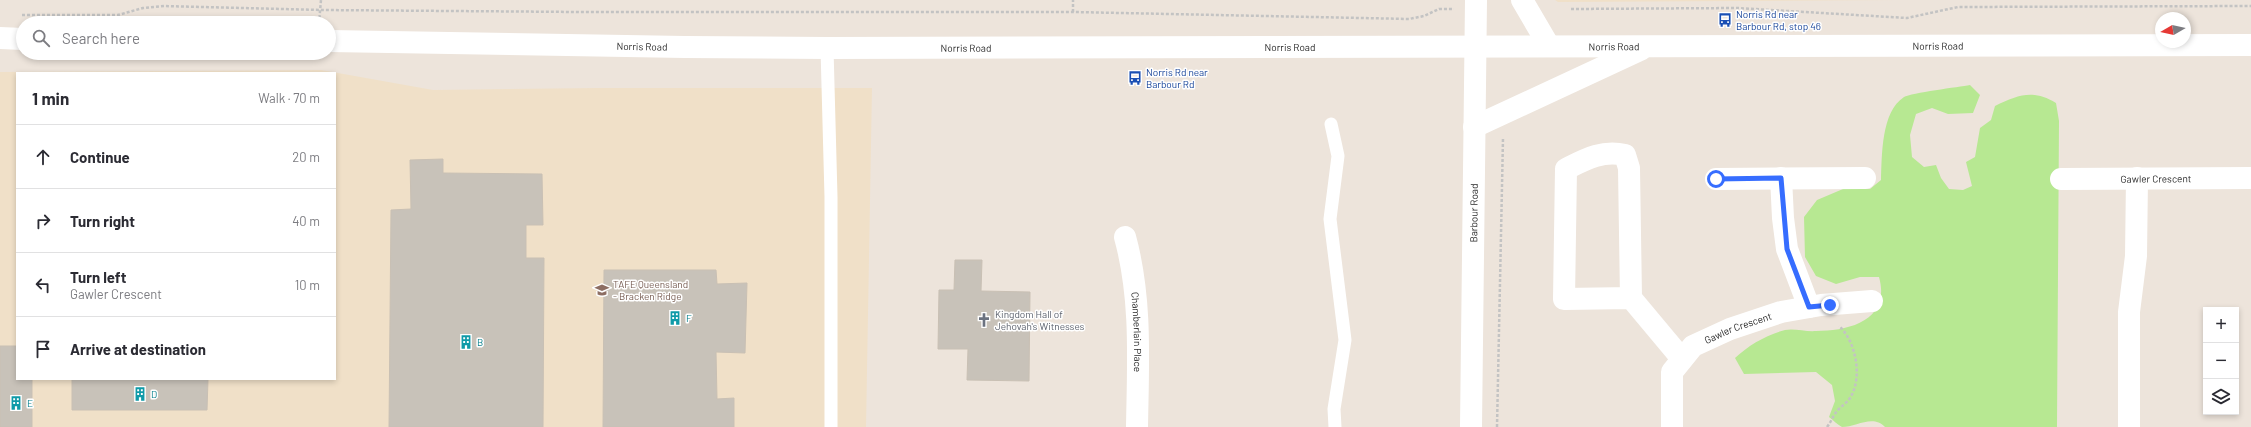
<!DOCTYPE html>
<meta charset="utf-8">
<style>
body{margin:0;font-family:Barlow,sans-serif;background:#f7f7f7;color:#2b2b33}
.controls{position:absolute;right:12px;bottom:12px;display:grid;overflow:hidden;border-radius:0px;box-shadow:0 2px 6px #0003}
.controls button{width:36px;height:36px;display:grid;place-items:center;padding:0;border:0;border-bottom:1px solid #e1e1e2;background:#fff;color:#2b2b33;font:20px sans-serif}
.compass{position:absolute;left:2155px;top:12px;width:36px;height:36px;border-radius:50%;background:#fff;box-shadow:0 2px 6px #0003;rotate:261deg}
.stop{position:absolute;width:12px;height:12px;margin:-9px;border:3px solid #366dff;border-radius:50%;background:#fff}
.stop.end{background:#366dff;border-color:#fff;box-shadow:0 1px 4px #0008}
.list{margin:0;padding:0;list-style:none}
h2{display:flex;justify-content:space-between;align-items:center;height:52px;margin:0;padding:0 16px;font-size:17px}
h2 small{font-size:13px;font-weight:400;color:#7c7c81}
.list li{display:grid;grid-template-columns:26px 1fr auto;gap:12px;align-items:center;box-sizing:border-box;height:64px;padding:0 16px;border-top:1px solid #e1e1e2}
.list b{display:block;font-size:15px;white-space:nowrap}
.list p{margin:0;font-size:13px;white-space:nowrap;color:#7c7c81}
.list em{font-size:13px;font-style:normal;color:#7c7c81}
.icon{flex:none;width:22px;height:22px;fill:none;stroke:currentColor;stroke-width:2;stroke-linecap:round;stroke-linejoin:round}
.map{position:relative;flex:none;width:2251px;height:427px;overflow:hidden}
.search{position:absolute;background:#fff;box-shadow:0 2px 6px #0003;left:16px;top:16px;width:320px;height:44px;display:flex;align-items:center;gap:10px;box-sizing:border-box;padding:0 14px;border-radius:22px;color:#7c7c81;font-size:15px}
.panel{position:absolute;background:#fff;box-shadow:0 2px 6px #0003;left:16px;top:72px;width:320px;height:308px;border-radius:0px}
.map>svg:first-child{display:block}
.education{fill:#f0e0c8;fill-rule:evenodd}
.green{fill:#b7e892}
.building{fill:#c8c2b9;stroke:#c9c0b4}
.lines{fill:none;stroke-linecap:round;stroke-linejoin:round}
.path{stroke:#c3c3c3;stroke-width:2.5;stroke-dasharray:3 2;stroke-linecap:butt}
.lane{stroke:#fff;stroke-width:13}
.street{stroke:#fff;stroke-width:22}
.secondary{stroke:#fff;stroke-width:22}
.route{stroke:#366dff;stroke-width:5}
.labels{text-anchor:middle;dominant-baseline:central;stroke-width:3;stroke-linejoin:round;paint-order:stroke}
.transit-label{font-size:10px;fill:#164399;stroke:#fff;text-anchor:start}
.street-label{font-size:10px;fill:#2a2a2a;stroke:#fff}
.education-label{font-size:10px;fill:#785e54;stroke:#fff;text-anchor:start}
.worship-label{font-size:10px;fill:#5b616d;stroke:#fff;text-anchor:start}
.culture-label{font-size:10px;fill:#0d838f;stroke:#fff;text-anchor:start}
</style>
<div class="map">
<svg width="2251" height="427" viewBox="0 0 2251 427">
<rect width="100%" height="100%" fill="#ede4db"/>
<!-- education -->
<path class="education" d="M 1555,0 L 1897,0 L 1558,2 Z
M 321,70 L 433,90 L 598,88 L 872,88 L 866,427 L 0,427 L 0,72 ZM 17,73 L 335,73 L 335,379 L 17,379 Z"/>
<!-- green -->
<path class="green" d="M 1970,85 L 1980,95 L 1973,113 L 1948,114 L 1932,108 L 1916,114 L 1910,135 L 1912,157 L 1924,167 L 1936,165 L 1941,178 L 1949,189 L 1963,190 L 1972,186 L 1966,162 L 1975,157 L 1980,128 L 1991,120 L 1995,106 C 2018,95 2033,89 2056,103 L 2059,121 L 2057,427 L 1885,427 C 1873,414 1856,427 1842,427 C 1838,425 1833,420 1829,417 L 1835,401 L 1832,385 L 1816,372 L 1744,374 L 1735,358 C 1749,345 1766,335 1785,330 C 1794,328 1806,332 1816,331 C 1850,331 1891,320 1879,277 L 1860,277 L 1836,284 L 1816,276 L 1805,257 L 1804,217 L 1817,200 L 1843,189 L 1870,189 L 1881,180 C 1882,155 1881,112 1904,97 C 1911,93 1959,87 1970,85 Z"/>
<!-- building -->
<path class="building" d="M 443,159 L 443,173 L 542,174 L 543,225 L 526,225 L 526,258 L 544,258 L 543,427 L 389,427 L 391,210 L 411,209 L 410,160 Z
M 955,260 L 982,260 L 981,291 L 1030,292 L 1029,381 L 967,380 L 968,349 L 938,349 L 939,290 L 954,290 Z
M 604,270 L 716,270 L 717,284 L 747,283 L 745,353 L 716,352 L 717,399 L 734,398 L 734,427 L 603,427 Z
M 0,346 L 17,346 L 17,379 L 32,379 L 32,427 L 0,427 Z
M 72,379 L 208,379 L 207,410 L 72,410 Z"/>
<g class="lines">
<!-- path -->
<path class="path" d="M 1571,9 L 1737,8 L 1907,18 L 1958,7 L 2251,6
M 1073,12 L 1073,0
M 22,15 L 118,15 L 143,8 L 164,6 L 321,10 L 580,12 L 1073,12 L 1409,19 L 1424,16 L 1439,9 L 1454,9
M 319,23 L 321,0
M 1497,427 L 1503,138
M 1827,427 C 1831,422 1833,416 1837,411 C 1841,406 1847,403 1850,398 C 1863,378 1856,341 1839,326"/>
<!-- lane -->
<path class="lane" d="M 827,48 L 831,197 L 831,427
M 1331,124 L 1338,156 L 1330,219 L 1345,340 L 1334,409 L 1335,427"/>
<!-- street -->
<g class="street">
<path d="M 1781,178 L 1783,218 L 1787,249 L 1809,307"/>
<path d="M 1716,179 L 1865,178"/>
<path id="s1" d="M 2061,179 L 2251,178"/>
<path id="s2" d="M 1125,237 C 1142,299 1138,363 1137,427"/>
<path d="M 1631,298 L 1564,299 L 1566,169 C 1586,159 1602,150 1625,155 L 1629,168 L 1631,298 L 1682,359"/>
<path id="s3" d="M 1672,427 L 1672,372 L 1693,346 L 1730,329 L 1781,312 L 1821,305 L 1872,301"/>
<path d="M 2129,427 L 2129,312 L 2136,256 L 2137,178"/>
</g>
<!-- secondary -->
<g class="secondary">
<path d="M 1522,0 L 1549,46"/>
<path d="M 0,38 L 23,39"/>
<path id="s4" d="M 329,41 L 685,47 L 827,48 L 2251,45"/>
<path d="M 1474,127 L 1642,49"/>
<path id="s5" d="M 1471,427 L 1476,0"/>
</g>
</g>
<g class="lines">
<!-- route -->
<path class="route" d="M 1716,179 L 1781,178 L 1787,249 L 1809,307 L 1830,305"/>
</g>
<!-- icons -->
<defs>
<symbol id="bus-bare" viewBox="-9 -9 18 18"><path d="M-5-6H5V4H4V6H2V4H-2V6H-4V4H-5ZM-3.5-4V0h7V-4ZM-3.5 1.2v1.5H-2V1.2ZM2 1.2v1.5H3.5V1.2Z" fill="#1a4fb4" stroke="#fff" stroke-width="2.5" paint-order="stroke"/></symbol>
<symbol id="university-bare" viewBox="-9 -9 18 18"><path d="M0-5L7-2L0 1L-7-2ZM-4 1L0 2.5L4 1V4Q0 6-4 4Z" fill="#8d6e63" stroke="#fff" stroke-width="2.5" paint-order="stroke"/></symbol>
<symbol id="building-bare" viewBox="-9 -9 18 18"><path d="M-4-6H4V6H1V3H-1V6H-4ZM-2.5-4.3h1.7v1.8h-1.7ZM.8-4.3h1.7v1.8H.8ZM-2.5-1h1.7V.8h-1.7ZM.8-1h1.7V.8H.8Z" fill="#0f9aa8" stroke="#fff" stroke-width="2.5" paint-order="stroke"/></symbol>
<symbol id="church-bare" viewBox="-9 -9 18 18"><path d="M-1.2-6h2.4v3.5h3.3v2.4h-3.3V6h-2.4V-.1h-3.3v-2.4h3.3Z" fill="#6b7280" stroke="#fff" stroke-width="2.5" paint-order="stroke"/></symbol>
</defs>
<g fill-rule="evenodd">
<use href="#bus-bare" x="1715" y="10" width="20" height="20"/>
<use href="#bus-bare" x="1125" y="68" width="20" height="20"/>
<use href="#university-bare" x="592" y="280" width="20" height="20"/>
<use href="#building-bare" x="665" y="308" width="20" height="20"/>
<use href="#church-bare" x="974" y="310" width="20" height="20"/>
<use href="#building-bare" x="456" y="332" width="20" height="20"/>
<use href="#building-bare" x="130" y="384" width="20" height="20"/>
<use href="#building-bare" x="6" y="393" width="20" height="20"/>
</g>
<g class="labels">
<!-- transit labels -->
<g class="transit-label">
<text x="1736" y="14">Norris Rd near<tspan x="1736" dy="12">Barbour Rd, stop 46</tspan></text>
<text x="1146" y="72">Norris Rd near<tspan x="1146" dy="12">Barbour Rd</tspan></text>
</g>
<!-- street labels -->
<g class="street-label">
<text stroke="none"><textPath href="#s4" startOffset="961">Norris Road</textPath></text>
<text stroke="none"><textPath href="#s4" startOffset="1285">Norris Road</textPath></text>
<text stroke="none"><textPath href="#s4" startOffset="1609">Norris Road</textPath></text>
<text stroke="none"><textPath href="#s4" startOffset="313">Norris Road</textPath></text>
<text stroke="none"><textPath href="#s4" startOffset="637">Norris Road</textPath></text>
<text stroke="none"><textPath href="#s1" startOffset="95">Gawler Crescent</textPath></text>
<text stroke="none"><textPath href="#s5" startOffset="214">Barbour Road</textPath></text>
<text stroke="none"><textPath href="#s3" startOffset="137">Gawler Crescent</textPath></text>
<text stroke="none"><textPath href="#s2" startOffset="96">Chamberlain Place</textPath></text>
</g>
<!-- education labels -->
<g class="education-label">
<text x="613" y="284">TAFE Queensland<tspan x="613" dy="12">- Bracken Ridge</tspan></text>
</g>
<!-- worship labels -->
<g class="worship-label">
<text x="995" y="314">Kingdom Hall of<tspan x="995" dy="12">Jehovah's Witnesses</tspan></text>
</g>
<!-- culture labels -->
<g class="culture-label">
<text x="686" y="318">F</text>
<text x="477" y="342">B</text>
<text x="151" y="394">D</text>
<text x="27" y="403">E</text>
</g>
</g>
</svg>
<div class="controls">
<button>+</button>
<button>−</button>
<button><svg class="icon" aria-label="layers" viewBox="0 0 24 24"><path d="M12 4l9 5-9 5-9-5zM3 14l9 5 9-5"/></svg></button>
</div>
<svg class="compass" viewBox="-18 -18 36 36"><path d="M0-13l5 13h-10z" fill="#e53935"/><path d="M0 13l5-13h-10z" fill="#7c7c81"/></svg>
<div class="stop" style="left:1716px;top:179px"></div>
<div class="stop end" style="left:1830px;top:305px"></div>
<div class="search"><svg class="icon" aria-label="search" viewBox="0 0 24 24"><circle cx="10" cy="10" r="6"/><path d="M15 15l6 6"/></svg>Search here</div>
<section class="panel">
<h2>1 min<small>Walk · 70 m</small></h2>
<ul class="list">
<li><svg class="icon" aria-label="ahead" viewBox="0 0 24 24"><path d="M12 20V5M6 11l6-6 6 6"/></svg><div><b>Continue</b></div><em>20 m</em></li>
<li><svg class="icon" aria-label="right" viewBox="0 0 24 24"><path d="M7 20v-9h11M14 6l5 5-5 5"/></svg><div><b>Turn right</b></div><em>40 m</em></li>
<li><svg class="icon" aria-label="left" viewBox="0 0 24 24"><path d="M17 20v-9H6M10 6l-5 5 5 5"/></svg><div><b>Turn left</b><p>Gawler Crescent</p></div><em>10 m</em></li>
<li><svg class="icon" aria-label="arrive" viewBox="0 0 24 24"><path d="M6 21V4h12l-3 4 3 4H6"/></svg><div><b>Arrive at destination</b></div></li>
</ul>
</section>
</div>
